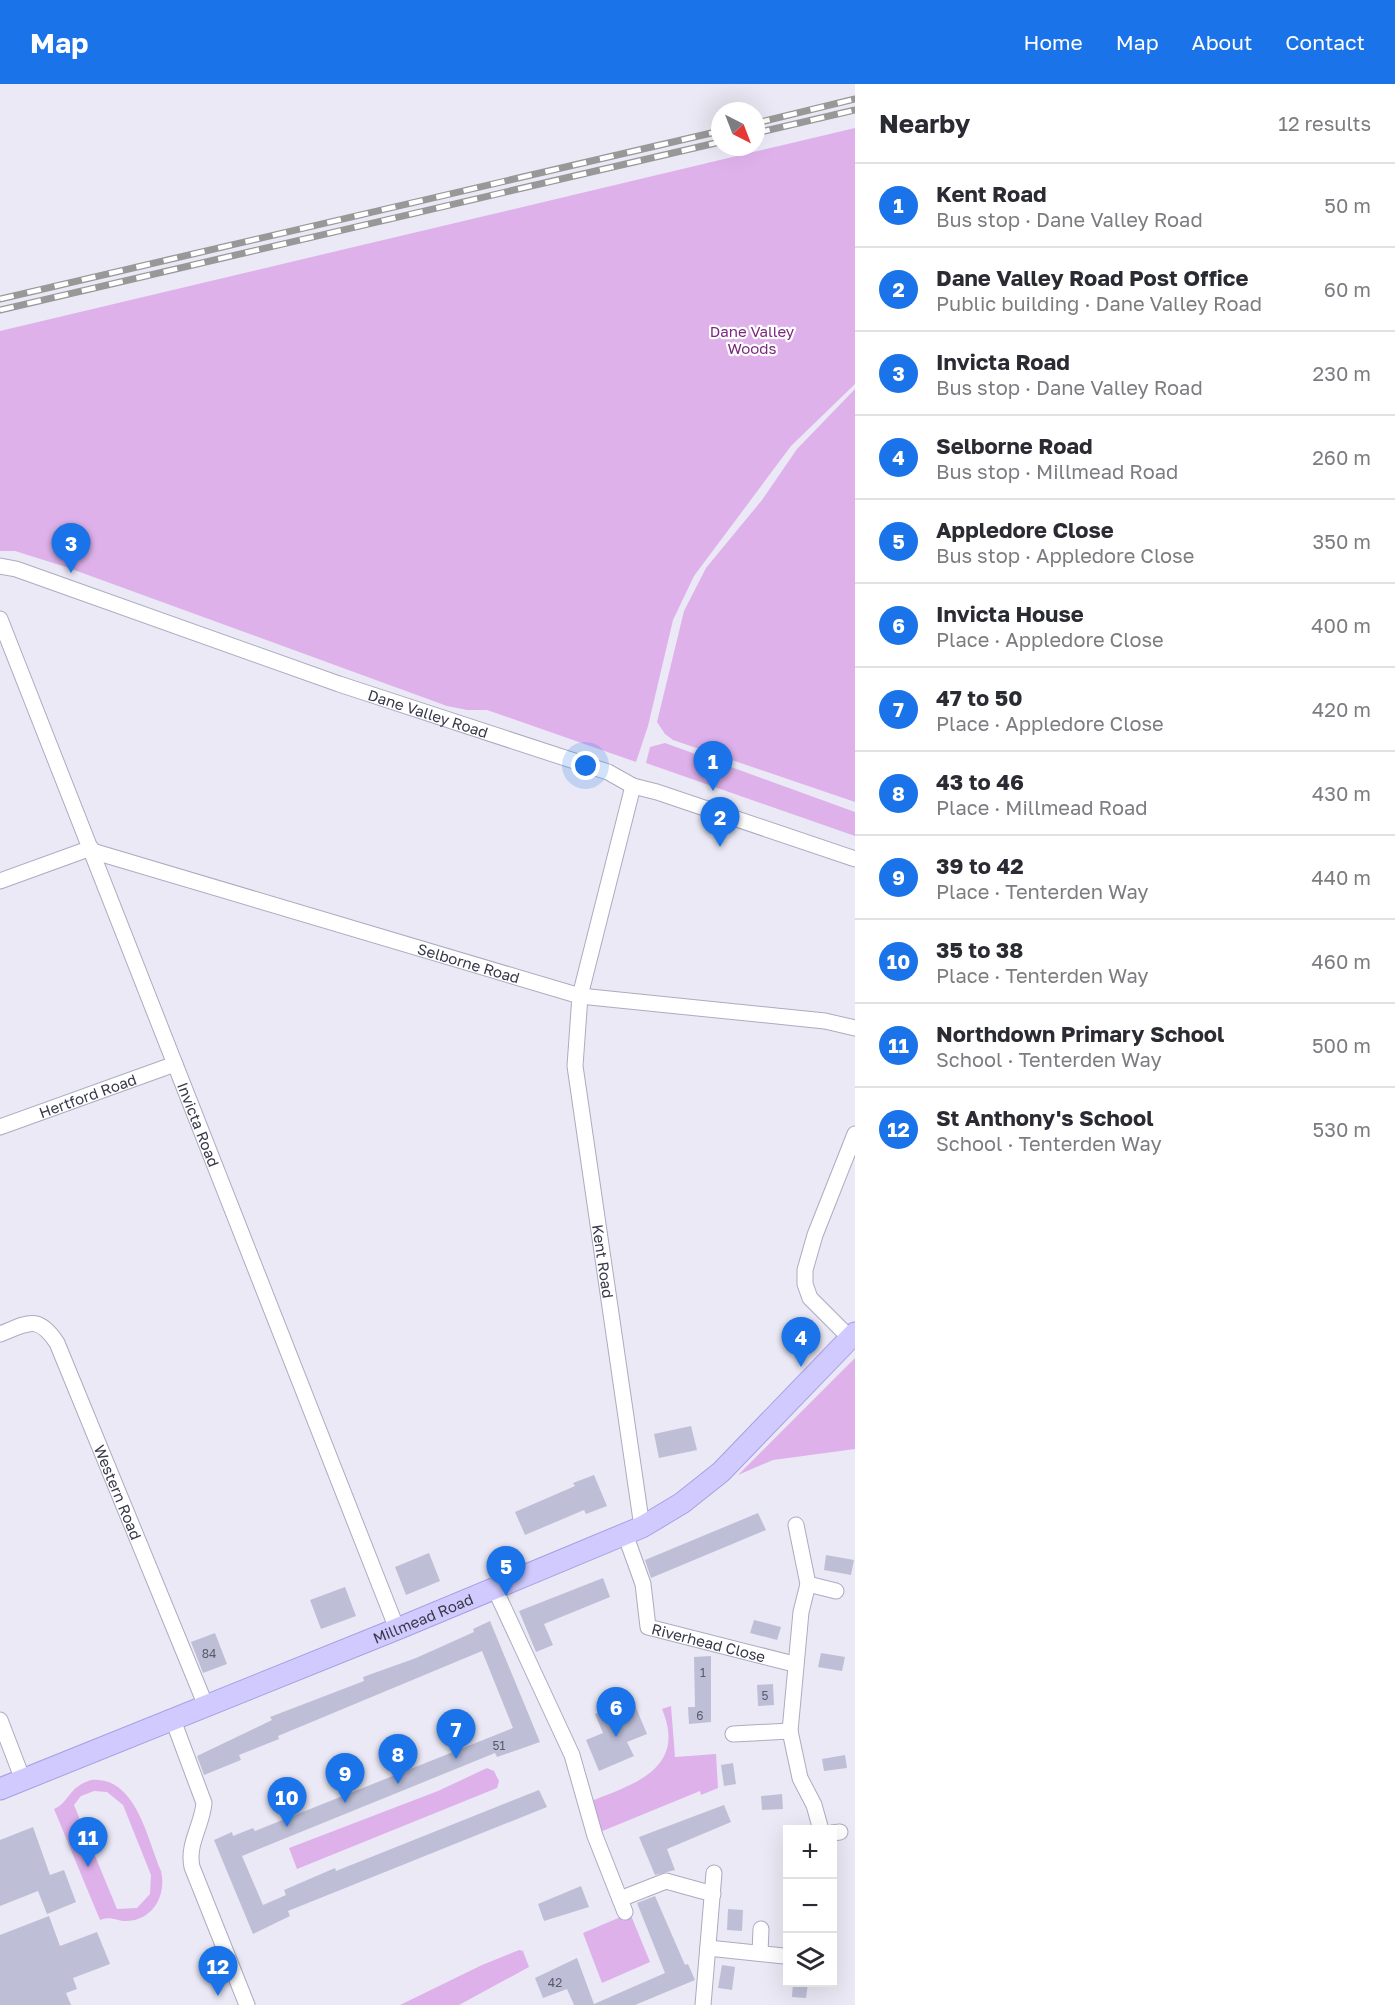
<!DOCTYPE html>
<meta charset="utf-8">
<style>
body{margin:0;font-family:"Golos Text",sans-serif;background:#f7f7f7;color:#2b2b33}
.controls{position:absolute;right:18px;bottom:18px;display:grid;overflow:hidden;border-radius:0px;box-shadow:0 6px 24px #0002}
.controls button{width:54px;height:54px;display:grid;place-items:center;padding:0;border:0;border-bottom:2px solid #e1e1e2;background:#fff;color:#2b2b33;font:30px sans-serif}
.compass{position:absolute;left:711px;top:18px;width:54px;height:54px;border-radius:50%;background:#fff;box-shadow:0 6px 24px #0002;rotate:138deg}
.you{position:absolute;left:586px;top:682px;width:21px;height:21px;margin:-15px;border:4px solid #fff;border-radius:50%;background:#1a73e8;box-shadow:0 0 0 9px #1a73e833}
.badge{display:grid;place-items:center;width:39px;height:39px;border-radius:50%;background:#1a73e8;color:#fff;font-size:20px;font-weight:700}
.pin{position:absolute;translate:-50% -50px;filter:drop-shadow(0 2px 3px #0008)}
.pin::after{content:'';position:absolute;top:32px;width:21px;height:18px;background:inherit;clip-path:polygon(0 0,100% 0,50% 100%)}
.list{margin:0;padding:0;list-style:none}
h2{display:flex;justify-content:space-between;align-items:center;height:78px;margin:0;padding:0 24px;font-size:26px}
h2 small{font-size:20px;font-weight:400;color:#7c7c81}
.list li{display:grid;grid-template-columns:39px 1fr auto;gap:18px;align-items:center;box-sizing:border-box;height:84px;padding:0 24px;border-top:2px solid #e1e1e2}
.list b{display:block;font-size:22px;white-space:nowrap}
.list p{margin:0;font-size:20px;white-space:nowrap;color:#7c7c81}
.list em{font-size:20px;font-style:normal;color:#7c7c81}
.icon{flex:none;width:33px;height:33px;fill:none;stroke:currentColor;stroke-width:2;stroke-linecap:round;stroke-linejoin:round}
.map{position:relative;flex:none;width:855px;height:1921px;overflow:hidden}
header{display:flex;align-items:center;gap:36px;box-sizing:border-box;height:84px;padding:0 30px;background:#1a73e8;color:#fff}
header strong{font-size:28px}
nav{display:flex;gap:33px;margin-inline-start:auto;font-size:21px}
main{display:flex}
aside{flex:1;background:#fff}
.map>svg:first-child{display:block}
.green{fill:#dfb1eb;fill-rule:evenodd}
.building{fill:#bebfd7}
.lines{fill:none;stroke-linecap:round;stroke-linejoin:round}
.street-casing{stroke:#acabc1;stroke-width:17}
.secondary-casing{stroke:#a6a0e3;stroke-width:23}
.street{stroke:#fff;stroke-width:15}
.secondary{stroke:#d0caff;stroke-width:21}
.rail-casing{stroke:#989898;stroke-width:7}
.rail{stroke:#fff;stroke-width:4.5;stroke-dasharray:14;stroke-linecap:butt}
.labels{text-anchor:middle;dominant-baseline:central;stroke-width:4.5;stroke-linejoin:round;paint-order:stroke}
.number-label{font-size:12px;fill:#595a6c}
.park-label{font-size:15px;fill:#7c277e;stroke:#fff}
.street-label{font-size:15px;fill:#373849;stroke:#fff}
</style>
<header>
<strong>Map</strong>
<nav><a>Home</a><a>Map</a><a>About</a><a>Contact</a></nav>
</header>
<main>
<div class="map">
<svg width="855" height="1921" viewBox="0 0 855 1921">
<rect width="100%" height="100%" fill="#eae9f5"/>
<!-- green -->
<path class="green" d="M 855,44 L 855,300 L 791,362 L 694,492 L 673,536 L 648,642 L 636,678 L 487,626 L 467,626 L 447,622 L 66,483 L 15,467 L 0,467 L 0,247 Z
M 855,305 L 855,718 L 673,656 L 665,650 L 657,638 L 684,527 L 706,484 L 762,416 L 797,365 Z
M 665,659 L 855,728 L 855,752 L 646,679 L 650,663 Z
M 855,1274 L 855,1365 L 773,1376 L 738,1391 Z
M 671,1622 L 675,1673 L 716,1670 L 718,1704 L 701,1711 L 700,1707 L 600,1748 L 591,1717 C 635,1700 687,1684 662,1625 Z
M 487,1684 L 494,1687 L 499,1697 L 497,1704 L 297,1785 L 289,1764 L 438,1707 Z
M 91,1696 C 136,1692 147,1754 161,1787 C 167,1812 152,1838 124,1837 C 114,1836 110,1832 100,1836 L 54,1725 C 69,1719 68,1703 91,1696 ZM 94,1707 L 107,1708 L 123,1721 L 151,1791 L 150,1810 L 137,1824 L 117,1825 L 74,1721 L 81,1712 Z
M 630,1829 L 650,1878 L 602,1899 L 583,1849 Z
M 519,1866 L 523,1867 L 529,1883 L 459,1921 L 400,1921 L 482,1881 Z"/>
<!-- building -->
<path class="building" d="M 691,1342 L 697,1366 L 659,1374 L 654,1350 Z
M 594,1391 L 607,1422 L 586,1430 L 584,1426 L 525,1451 L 515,1428 L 575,1402 L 573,1399 Z
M 758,1429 L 766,1446 L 651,1494 L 645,1476 Z
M 429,1469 L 440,1497 L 406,1511 L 395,1483 Z
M 826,1471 L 854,1476 L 851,1491 L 824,1486 Z
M 603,1494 L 610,1513 L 544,1540 L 553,1561 L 536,1568 L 519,1527 Z
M 345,1503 L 356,1532 L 321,1545 L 310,1516 Z
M 754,1536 L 781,1543 L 777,1556 L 750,1549 Z
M 490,1537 L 540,1658 L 497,1673 L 495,1669 L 242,1772 L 263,1821 L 286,1811 L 284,1806 L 335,1784 L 336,1787 L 539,1706 L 547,1723 L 288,1827 L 290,1832 L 253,1850 L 214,1756 L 232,1748 L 233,1752 L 253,1744 L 255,1747 L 513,1644 L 482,1567 L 278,1652 L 279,1655 L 239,1671 L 241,1676 L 204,1691 L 197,1672 L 272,1636 L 270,1633 L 364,1597 L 363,1593 L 416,1574 L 474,1548 L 473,1545 Z
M 215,1549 L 227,1580 L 203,1589 L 191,1558 Z
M 821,1569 L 845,1573 L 842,1587 L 818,1583 Z
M 711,1572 L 711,1638 L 689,1640 L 688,1623 L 695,1623 L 694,1573 Z
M 773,1600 L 774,1621 L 758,1622 L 757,1601 Z
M 632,1614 L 647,1650 L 627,1658 L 634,1672 L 599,1687 L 586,1656 L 603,1649 L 595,1630 Z
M 845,1671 L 847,1684 L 824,1687 L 822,1675 Z
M 733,1679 L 736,1700 L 724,1702 L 721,1681 Z
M 782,1710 L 783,1725 L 762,1726 L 761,1712 Z
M 724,1721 L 731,1738 L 667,1765 L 675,1786 L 655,1791 L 639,1753 Z
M 33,1743 L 50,1791 L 64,1786 L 76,1818 L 47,1830 L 38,1807 L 0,1822 L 0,1756 Z
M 581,1802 L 589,1823 L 544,1837 L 538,1820 Z
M 655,1812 L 685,1881 L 688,1880 L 695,1896 L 635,1921 L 574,1921 L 567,1905 L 543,1914 L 535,1894 L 577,1874 L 594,1920 L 665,1889 L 637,1819 Z
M 728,1825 L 743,1826 L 742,1847 L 727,1846 Z
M 49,1832 L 60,1862 L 97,1848 L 110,1880 L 73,1894 L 77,1905 L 66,1909 L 71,1921 L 0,1921 L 0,1851 Z
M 722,1881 L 735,1883 L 732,1906 L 718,1904 Z
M 793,1899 L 808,1899 L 806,1914 L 792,1913 Z"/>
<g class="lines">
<defs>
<g id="street">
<path id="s1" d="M 0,482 L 16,485 L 339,600 L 608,688 L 633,702 L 657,708 L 855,775"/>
<path id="s2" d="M 0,535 L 397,1545"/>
<path id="s3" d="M 633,702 L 580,912 L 575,982 L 642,1443"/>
<path id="s4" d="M 92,767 L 580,912 L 825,937 L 855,944"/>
<path d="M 0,797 L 91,764"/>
<path id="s5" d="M 0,1043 L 175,980"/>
<path id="s6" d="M 0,1250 C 28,1239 38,1230 57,1259 L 206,1622"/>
<path d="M 850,1254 L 810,1214 L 805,1200 L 805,1186 L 815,1151 L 855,1050"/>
<path d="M 796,1441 L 808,1500 L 801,1528 L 790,1647 L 800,1694 L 814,1721 L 821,1746"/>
<path id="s7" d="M 625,1450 L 643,1500 L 648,1543 L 794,1580"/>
<path d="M 808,1500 L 836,1507"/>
<path d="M 494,1503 L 572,1671 L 595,1752 L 625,1828"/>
<path d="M 0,1636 L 23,1696"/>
<path d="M 173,1636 L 204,1719 C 202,1742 187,1760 192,1783 L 247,1921"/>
<path d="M 733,1650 L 790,1647"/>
<path d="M 832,1749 L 840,1748"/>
<path d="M 620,1815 L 666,1797 L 713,1810"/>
<path d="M 708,1864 L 784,1872"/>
<path d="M 760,1869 L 761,1845"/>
<path d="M 703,1921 L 714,1789"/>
</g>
<g id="secondary">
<path id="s8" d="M 0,1705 L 397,1545 L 642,1443 L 682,1419 L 721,1388 L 855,1249"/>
</g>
</defs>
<!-- street casing -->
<use href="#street" class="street-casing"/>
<!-- secondary casing -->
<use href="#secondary" class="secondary-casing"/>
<!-- street -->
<use href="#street" class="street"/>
<!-- secondary -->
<use href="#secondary" class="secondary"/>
<defs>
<path id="rail" d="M 756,39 L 855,15
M 756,49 L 855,26
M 0,215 L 720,47
M 0,226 L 720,58"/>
</defs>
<!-- rail casing -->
<use href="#rail" class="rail-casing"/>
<!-- rail -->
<use href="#rail" class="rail"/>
</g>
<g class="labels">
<!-- number labels -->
<g class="number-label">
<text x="209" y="1569">84</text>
<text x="703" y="1588">1</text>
<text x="765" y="1611">5</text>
<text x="700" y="1631">6</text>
<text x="499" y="1661">51</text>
<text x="555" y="1898">42</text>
</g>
<!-- park labels -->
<g class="park-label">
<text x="752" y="247">Dane Valley<tspan x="752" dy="17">Woods</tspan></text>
</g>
<!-- street labels -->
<g class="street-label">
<text stroke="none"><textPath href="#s1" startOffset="453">Dane Valley Road</textPath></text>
<text stroke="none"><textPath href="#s4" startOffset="393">Selborne Road</textPath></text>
<text stroke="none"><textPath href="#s5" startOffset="93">Hertford Road</textPath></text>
<text stroke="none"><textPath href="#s2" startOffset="543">Invicta Road</textPath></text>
<text stroke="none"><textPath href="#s3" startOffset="484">Kent Road</textPath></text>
<text stroke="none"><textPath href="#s6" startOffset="228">Western Road</textPath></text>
<text stroke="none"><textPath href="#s8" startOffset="456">Millmead Road</textPath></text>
<text stroke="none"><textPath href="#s7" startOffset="159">Riverhead Close</textPath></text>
</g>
</g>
</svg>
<div class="controls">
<button>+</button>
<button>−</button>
<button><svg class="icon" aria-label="layers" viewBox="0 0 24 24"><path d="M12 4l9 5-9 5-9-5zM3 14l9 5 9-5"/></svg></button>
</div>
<svg class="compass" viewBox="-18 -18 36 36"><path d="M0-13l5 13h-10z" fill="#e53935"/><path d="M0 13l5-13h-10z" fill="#7c7c81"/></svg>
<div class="you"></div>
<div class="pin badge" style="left:713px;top:707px">1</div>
<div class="pin badge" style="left:720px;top:763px">2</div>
<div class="pin badge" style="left:71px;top:489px">3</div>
<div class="pin badge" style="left:801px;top:1283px">4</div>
<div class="pin badge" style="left:506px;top:1512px">5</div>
<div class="pin badge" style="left:616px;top:1653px">6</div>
<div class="pin badge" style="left:456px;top:1675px">7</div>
<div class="pin badge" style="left:398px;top:1700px">8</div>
<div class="pin badge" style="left:345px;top:1719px">9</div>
<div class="pin badge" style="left:287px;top:1743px">10</div>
<div class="pin badge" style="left:88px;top:1783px">11</div>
<div class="pin badge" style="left:218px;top:1912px">12</div>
</div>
<aside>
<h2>Nearby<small>12 results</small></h2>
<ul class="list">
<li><span class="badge">1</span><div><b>Kent Road</b><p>Bus stop · Dane Valley Road</p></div><em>50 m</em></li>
<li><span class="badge">2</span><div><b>Dane Valley Road Post Office</b><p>Public building · Dane Valley Road</p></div><em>60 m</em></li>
<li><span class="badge">3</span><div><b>Invicta Road</b><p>Bus stop · Dane Valley Road</p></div><em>230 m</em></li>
<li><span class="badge">4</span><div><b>Selborne Road</b><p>Bus stop · Millmead Road</p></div><em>260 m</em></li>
<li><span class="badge">5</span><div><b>Appledore Close</b><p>Bus stop · Appledore Close</p></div><em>350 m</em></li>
<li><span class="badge">6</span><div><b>Invicta House</b><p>Place · Appledore Close</p></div><em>400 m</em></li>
<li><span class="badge">7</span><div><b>47 to 50</b><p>Place · Appledore Close</p></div><em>420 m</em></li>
<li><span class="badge">8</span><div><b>43 to 46</b><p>Place · Millmead Road</p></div><em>430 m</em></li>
<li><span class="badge">9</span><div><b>39 to 42</b><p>Place · Tenterden Way</p></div><em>440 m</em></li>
<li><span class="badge">10</span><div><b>35 to 38</b><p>Place · Tenterden Way</p></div><em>460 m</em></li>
<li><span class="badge">11</span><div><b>Northdown Primary School</b><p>School · Tenterden Way</p></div><em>500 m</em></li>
<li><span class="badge">12</span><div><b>St Anthony's School</b><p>School · Tenterden Way</p></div><em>530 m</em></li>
</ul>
</aside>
</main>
